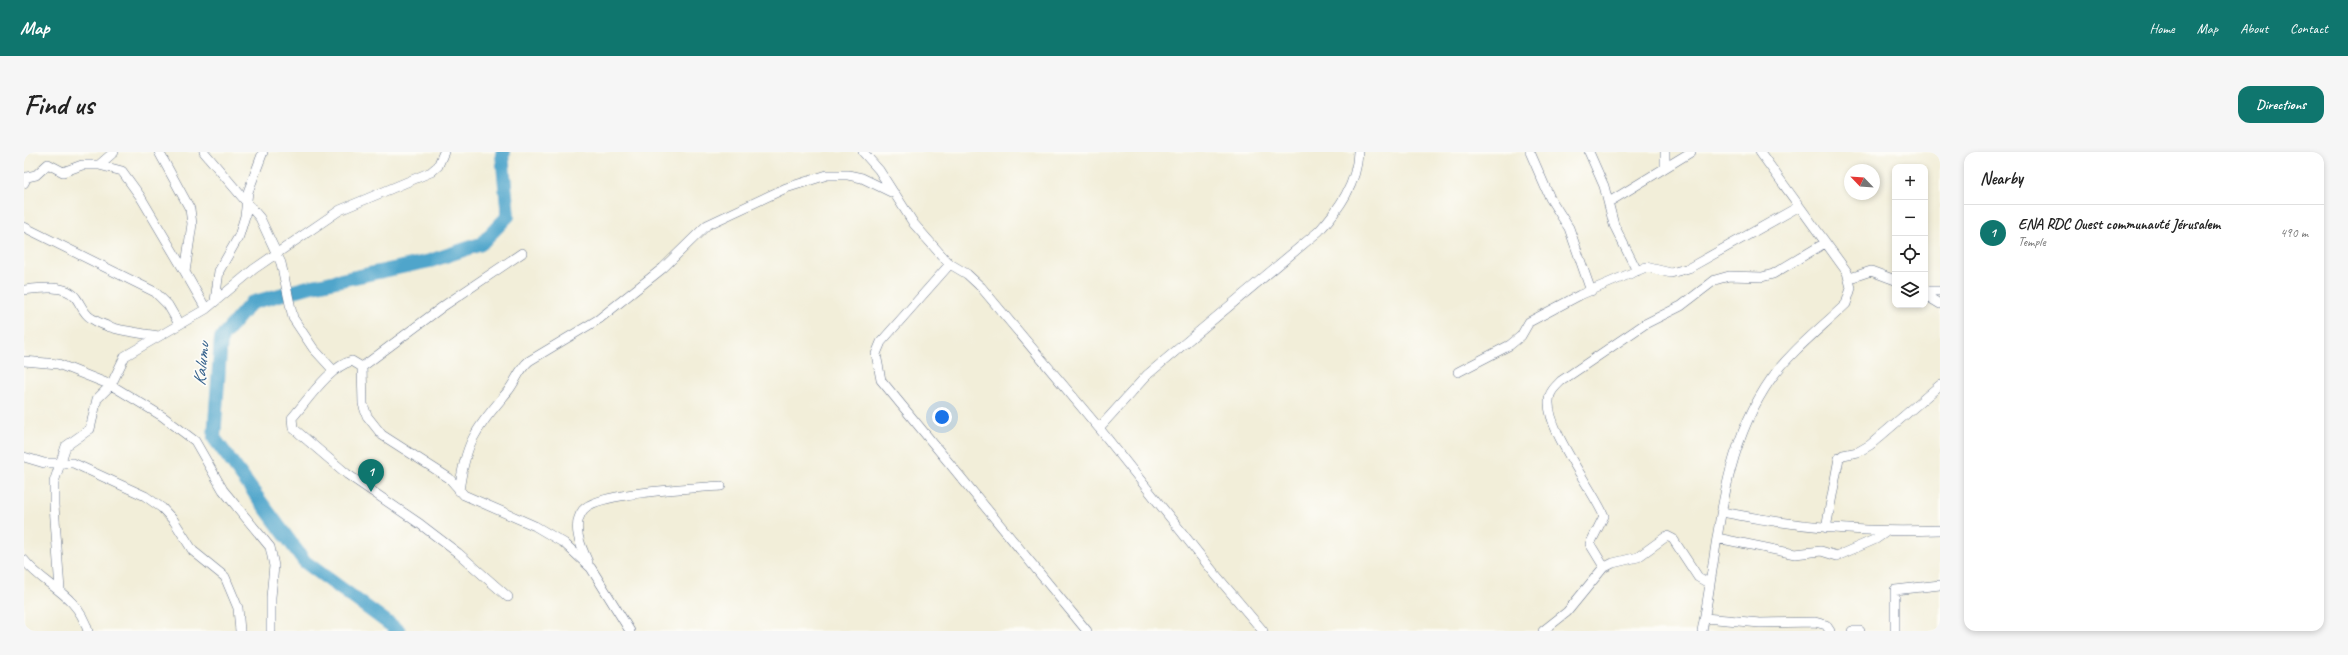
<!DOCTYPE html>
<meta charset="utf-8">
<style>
body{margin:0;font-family:Caveat,sans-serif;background:#f6f6f6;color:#222}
.controls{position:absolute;right:12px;top:12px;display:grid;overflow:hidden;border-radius:8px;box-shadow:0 2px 6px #0003}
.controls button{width:36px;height:36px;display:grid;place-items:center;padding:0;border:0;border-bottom:1px solid #e0e0e0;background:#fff;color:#222;font:20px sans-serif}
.compass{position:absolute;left:1820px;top:12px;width:36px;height:36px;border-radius:50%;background:#fff;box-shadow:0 2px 6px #0003;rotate:295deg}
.you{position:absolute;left:918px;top:265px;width:14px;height:14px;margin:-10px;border:3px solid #fff;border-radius:50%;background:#1a73e8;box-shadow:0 0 0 6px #1a73e833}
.badge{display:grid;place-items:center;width:26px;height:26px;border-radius:50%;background:#0f766e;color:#fff;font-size:13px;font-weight:700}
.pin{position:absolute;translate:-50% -33px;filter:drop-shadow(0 1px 2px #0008)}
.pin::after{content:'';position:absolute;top:21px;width:14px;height:12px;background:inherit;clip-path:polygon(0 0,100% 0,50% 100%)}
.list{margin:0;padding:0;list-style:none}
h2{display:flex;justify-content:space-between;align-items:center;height:52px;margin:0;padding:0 16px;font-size:17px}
h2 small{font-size:13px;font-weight:400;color:#767676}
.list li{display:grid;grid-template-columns:26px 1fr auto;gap:12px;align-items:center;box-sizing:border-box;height:56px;padding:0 16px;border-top:1px solid #e0e0e0}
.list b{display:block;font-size:15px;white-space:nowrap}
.list p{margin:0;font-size:13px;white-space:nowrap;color:#767676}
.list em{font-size:13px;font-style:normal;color:#767676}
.icon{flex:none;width:22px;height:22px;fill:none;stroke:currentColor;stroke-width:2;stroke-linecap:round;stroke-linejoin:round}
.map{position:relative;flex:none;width:1916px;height:479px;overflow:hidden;border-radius:12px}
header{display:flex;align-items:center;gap:24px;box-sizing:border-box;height:56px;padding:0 20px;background:#0f766e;color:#fff}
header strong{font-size:19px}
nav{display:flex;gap:22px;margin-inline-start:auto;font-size:14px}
.intro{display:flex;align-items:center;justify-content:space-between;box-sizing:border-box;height:96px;padding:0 24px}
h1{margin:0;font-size:28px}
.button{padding:10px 18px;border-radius:12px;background:#0f766e;color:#fff;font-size:14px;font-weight:700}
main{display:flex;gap:24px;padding:0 24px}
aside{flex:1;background:#fff;border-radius:12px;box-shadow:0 2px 6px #0003}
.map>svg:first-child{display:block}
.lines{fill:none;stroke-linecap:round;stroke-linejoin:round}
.river{stroke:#4fa5cb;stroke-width:14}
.minor-casing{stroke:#667289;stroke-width:10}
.minor{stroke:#fff;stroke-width:9}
.labels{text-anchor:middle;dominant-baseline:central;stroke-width:3.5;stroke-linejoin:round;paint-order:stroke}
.water-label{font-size:18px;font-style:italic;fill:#305e8a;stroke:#fdfcf7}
</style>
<header>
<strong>Map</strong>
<nav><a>Home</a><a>Map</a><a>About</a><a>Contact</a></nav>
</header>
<div class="intro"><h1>Find us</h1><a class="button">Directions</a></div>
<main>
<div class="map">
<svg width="1916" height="479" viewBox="0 0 1916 479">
<rect width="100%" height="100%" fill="#fdfcf7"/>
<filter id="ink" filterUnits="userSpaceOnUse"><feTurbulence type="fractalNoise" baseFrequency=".025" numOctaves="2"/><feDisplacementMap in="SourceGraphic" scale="8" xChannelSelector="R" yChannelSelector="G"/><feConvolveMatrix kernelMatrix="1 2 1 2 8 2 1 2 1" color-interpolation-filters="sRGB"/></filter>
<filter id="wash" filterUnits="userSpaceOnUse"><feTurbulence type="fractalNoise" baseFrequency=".012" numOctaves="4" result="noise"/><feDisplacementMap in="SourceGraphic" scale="16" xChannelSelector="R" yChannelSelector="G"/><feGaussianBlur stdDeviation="0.9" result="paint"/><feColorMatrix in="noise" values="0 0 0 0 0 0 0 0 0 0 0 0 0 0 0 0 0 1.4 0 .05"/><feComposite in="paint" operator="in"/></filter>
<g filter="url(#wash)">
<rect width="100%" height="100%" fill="#f2eed9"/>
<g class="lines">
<!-- river -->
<path class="river" d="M 375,479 L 281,410 L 190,286 L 197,186 L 227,151 L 284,135 L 406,109 L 457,92 L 484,64 L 478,2 L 480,0"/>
</g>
</g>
<g filter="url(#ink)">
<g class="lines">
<defs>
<path id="minor" d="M 135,0 L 166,57 L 168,72 L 161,120 L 182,157
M 180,0 L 236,66 L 257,111 L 269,166 L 289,196 L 310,219
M 839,0 L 855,18 L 869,40
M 1506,0 L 1526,46 L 1545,76 L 1567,139
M 1565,0 L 1580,34 L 1590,73 L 1613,119
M 1641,0 L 1641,15
M 75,13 L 90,0
M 0,31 L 3,25 L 12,23 L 24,12 L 39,20 L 58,13 L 75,13 L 98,19 L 116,44 L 161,120
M 1585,50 L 1667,0
M 0,75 L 131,140 L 144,153 L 155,172
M 926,112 L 857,190 L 852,202 L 857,228 L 1063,479
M 1826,126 L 1847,119 L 1871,128
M 0,138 C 15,136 42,132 52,146 C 57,153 60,162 67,166 C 86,179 112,180 134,184
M 1901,139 L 1916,139
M 1901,143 L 1916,152
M 191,149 L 195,119 L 215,84 L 221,64 L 224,40 L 239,0
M 0,209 L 34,212 L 87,233 L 138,264 L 171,289 L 199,338 L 246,395 L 250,414 L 247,445 L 247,479
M 338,215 L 421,153 L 498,101
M 1434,220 L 1486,193 L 1497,184 L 1505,170 L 1556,143 L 1622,115 L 1647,121 L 1665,116 L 1774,55
M 0,305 L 20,311 L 49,311 L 121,344 L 138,356 L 150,369 L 169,399 L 201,425 L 214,456 L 216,479
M 435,339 C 442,287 452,278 484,239 C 492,229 495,217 505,209 L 575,167 L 639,116 L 683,73 L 762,36 L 803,23 L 824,23 L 838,26 L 871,42 L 890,72 L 919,105 L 926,112 L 943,122 L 957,135 L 1075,276
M 1698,360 C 1773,375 1839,381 1916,378
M 1802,376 L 1815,306 L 1819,303 L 1834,300 L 1846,293 L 1916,233
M 1693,386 L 1771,402 L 1797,399 L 1813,404 L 1852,387 L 1862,380
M 0,408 C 20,434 53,441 64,479
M 564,410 C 557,395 547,374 559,358 C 573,340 672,336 697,334
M 1580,415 L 1566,392 L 1580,364 C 1568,335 1517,272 1526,243 C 1528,237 1533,233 1537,229 L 1621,172 L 1657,154 L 1691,128 L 1705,124 L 1738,125 L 1749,122 L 1801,91
M 36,438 L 30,353 L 30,330 L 42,294 L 66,277 L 73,247 L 87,233 L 101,204 L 182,157 L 230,117 L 316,58 L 407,20 L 414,14 L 420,0
M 484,445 L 434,401 L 396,372 L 323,322 L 269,276 L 268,266 C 283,249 306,214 328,209 L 338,215 L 339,252 L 343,264 L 358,283 L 425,326 L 440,343 L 511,374 L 540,391 L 567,416 L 606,479
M 1681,466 L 1736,471 L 1791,470 L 1802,473 L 1806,479
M 1239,479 L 1191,422 L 1075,276 L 1123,223 L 1295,79 C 1315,57 1333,32 1334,0
M 1519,479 L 1543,460 L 1579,416 L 1589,411 L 1614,405 L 1643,384 L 1649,387 L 1674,425 L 1686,432
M 1678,479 C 1695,394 1695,301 1747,227 C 1767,199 1797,176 1822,152 L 1827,136 L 1823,120 L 1736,0
M 1828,479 L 1836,479
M 1871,479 L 1871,438 L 1916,433"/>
</defs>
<!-- minor casing -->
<use href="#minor" class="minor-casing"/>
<!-- minor -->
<use href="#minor" class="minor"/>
</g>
</g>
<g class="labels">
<!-- water labels -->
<g class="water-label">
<text transform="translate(177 212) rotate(-84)">Kalumu</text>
</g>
</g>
</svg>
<div class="controls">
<button>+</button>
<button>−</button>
<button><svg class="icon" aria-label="locate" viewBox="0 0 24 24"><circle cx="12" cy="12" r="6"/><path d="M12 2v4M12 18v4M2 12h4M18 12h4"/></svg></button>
<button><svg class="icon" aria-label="layers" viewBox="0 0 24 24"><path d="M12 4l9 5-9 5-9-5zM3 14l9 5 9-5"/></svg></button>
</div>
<svg class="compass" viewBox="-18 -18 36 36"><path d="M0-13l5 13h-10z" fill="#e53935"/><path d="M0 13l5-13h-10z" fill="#767676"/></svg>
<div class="you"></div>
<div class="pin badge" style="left:347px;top:340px">1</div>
</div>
<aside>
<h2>Nearby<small></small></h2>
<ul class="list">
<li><span class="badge">1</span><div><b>ENA RDC Ouest communauté Jérusalem</b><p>Temple</p></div><em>490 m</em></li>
</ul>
</aside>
</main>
